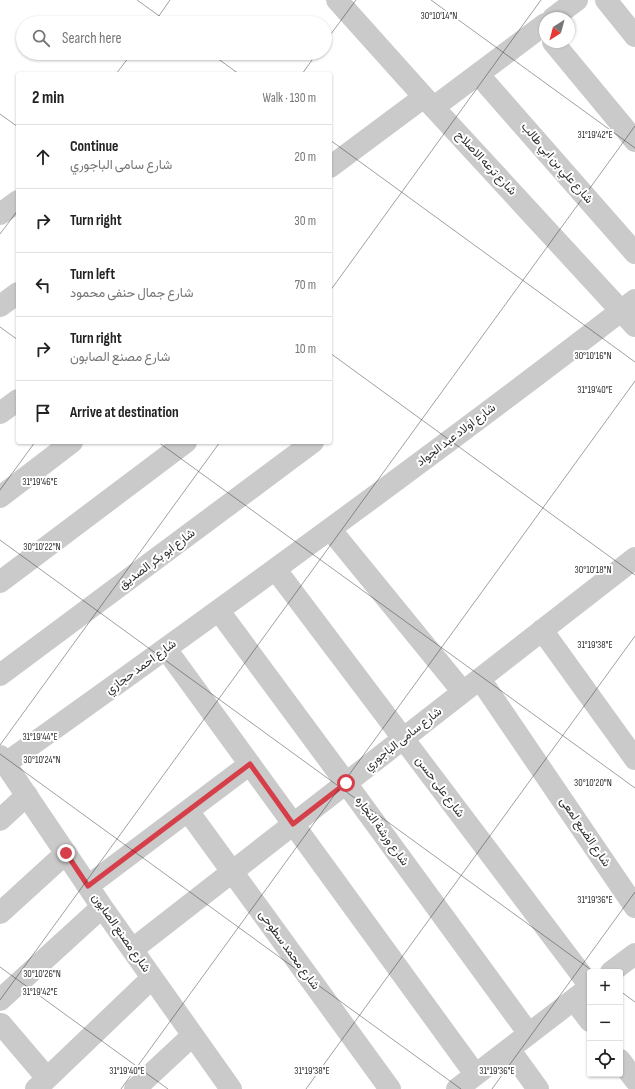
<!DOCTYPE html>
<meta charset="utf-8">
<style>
body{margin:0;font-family:"Sofia Sans Condensed",Vazirmatn,sans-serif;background:#f6f6f6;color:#222}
.controls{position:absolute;right:12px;bottom:12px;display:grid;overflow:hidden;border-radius:4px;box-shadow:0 1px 3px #0004}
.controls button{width:36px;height:36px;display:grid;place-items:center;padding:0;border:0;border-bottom:1px solid #e0e0e0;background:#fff;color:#222;font:20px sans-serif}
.compass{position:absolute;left:539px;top:12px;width:36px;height:36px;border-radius:50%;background:#fff;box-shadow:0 1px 3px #0004;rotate:216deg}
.stop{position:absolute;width:12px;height:12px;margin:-9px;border:3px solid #d63e49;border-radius:50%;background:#fff}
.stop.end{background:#d63e49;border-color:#fff;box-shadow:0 1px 4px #0008}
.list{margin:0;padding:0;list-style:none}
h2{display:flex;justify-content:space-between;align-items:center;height:52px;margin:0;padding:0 16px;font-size:17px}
h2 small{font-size:13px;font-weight:400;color:#767676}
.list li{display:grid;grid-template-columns:26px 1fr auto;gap:12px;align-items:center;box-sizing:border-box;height:64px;padding:0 16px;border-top:1px solid #e0e0e0}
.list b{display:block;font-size:15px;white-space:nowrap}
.list p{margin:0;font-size:13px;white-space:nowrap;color:#767676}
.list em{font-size:13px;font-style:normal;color:#767676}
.icon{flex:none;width:22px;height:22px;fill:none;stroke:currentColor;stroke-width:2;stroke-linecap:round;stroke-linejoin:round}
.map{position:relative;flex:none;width:635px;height:1089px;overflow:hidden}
.search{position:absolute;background:#fff;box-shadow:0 1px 3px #0004;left:16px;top:16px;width:316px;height:44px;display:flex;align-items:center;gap:10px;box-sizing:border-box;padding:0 14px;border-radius:22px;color:#767676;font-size:15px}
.panel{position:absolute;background:#fff;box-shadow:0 1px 3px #0004;left:16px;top:72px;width:316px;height:372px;border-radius:4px}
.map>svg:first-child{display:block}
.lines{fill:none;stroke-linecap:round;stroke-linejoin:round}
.street{stroke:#cacaca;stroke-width:22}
.route{stroke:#d63e49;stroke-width:5}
.ticks{fill:none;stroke:#2d2d2d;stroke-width:1;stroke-opacity:0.45}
.labels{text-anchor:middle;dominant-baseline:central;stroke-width:4;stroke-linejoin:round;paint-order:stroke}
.street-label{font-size:12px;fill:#2d2d2d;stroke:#fff}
.ticks-label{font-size:10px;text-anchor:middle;fill:#2d2d2d;stroke:#fff;stroke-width:4;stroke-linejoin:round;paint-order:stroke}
</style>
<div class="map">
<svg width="635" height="1089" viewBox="0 0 635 1089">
<rect width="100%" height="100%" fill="#fff"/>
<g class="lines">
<!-- street -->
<path class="street" d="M 337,0 L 424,97 L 635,326
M 606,0 L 635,36
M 553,18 L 577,0
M 553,42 L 635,141
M 478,74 L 635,253
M 434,107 L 545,24
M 330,167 L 424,97
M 0,214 L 18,201
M 0,306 L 18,293
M 0,413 L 18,400
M 0,497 L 72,442
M 330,529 L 463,692
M 276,570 L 590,986
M 0,582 L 186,442
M 219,611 L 346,783 L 529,1034
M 542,630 L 635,759
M 166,649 L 475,1074
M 0,675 L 313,442
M 480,679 L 635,907
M 0,756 L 102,907 L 231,1089
M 6,763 C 218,612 429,459 635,300
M 188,811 L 390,1089
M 0,820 L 27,795
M 88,886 L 250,764
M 0,913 L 66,853
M 133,949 L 635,558
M 611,972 L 635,954
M 0,1000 L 102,907
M 574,1000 L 590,1021
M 1,1024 L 47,1078
M 509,1049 L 538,1089
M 620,1060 L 635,1080
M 36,1089 L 152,978
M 135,1089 L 193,1035
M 457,1089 L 590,987"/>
</g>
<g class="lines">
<!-- route -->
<path class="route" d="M 66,853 L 88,886 L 250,764 L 293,824 L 346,783"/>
</g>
<!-- ticks -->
<path class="ticks" d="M 137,0 L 169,23M 431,0 L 635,148M 154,23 L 170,0M 325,42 L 356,0M 210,53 L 239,74M 116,74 L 132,53M 302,74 L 317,53M 0,114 L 18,127M 330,140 L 635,362M 0,234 L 18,210M 330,291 L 541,0M 0,327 L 18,340M 330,353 L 635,575M 158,442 L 635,788M 0,490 L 35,442M 0,540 L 594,972M 0,745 L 220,442M 0,754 L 461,1089M 0,967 L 168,1089M 620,991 L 635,1002M 0,1000 L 635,126M 121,1089 L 635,381M 306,1089 L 635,636M 492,1089 L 635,892"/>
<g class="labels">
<!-- street labels -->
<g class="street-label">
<text transform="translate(486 163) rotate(47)">شارع ترعه الاصلاح</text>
<text transform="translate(557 163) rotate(49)">شارع علي بن ابي طالب</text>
<text transform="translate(456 435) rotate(-37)">شارع اولاد عبد الجواد</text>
<text transform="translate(157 559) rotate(-37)">شارع ابو بكر الصديق</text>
<text transform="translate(141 667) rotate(-36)">شارع احمد حجازي</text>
<text transform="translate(403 739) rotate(-38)">شارع سامى الباجوري</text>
<text transform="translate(440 787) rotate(53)">شارع على حسن</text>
<text transform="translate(382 831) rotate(54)">شارع ورشة النجاره</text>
<text transform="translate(585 832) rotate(56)">شارع الضبع لمعى</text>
<text transform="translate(121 933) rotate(55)">شارع مصنع الصابون</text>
<text transform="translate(289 950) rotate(54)">شارع محمد سطوحى</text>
</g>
</g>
<g class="ticks-label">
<text x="439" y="19">30°10'14"N</text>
<text x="595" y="138">31°19'42"E</text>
<text x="593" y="359">30°10'16"N</text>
<text x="595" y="393">31°19'40"E</text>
<text x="40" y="485">31°19'46"E</text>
<text x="42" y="550">30°10'22"N</text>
<text x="593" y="573">30°10'18"N</text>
<text x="595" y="648">31°19'38"E</text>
<text x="40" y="740">31°19'44"E</text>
<text x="42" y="763">30°10'24"N</text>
<text x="593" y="786">30°10'20"N</text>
<text x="595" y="903">31°19'36"E</text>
<text x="42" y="977">30°10'26"N</text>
<text x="40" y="995">31°19'42"E</text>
<text x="127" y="1074">31°19'40"E</text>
<text x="312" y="1074">31°19'38"E</text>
<text x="497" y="1074">31°19'36"E</text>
</g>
</svg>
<div class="controls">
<button>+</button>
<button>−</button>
<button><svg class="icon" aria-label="locate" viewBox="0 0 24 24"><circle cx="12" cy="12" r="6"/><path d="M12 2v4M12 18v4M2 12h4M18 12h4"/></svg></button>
</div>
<svg class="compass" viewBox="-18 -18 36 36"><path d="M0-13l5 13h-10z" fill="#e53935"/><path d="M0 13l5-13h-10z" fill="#767676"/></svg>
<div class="stop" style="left:346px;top:783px"></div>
<div class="stop end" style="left:66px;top:853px"></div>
<div class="search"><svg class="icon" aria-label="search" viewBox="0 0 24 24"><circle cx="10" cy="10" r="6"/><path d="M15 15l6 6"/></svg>Search here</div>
<section class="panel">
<h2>2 min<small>Walk · 130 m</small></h2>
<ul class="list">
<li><svg class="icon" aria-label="ahead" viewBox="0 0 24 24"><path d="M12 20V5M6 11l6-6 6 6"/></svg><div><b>Continue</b><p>شارع سامى الباجوري</p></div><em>20 m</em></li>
<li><svg class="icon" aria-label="right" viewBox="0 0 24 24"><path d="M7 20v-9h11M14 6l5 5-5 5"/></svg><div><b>Turn right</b></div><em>30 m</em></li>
<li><svg class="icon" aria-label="left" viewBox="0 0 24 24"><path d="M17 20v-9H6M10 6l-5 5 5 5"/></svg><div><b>Turn left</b><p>شارع جمال حنفى محمود</p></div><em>70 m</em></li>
<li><svg class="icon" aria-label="right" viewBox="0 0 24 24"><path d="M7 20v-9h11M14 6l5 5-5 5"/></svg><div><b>Turn right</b><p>شارع مصنع الصابون</p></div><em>10 m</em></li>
<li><svg class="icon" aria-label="arrive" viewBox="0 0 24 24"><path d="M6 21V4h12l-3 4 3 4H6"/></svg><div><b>Arrive at destination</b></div></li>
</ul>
</section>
</div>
